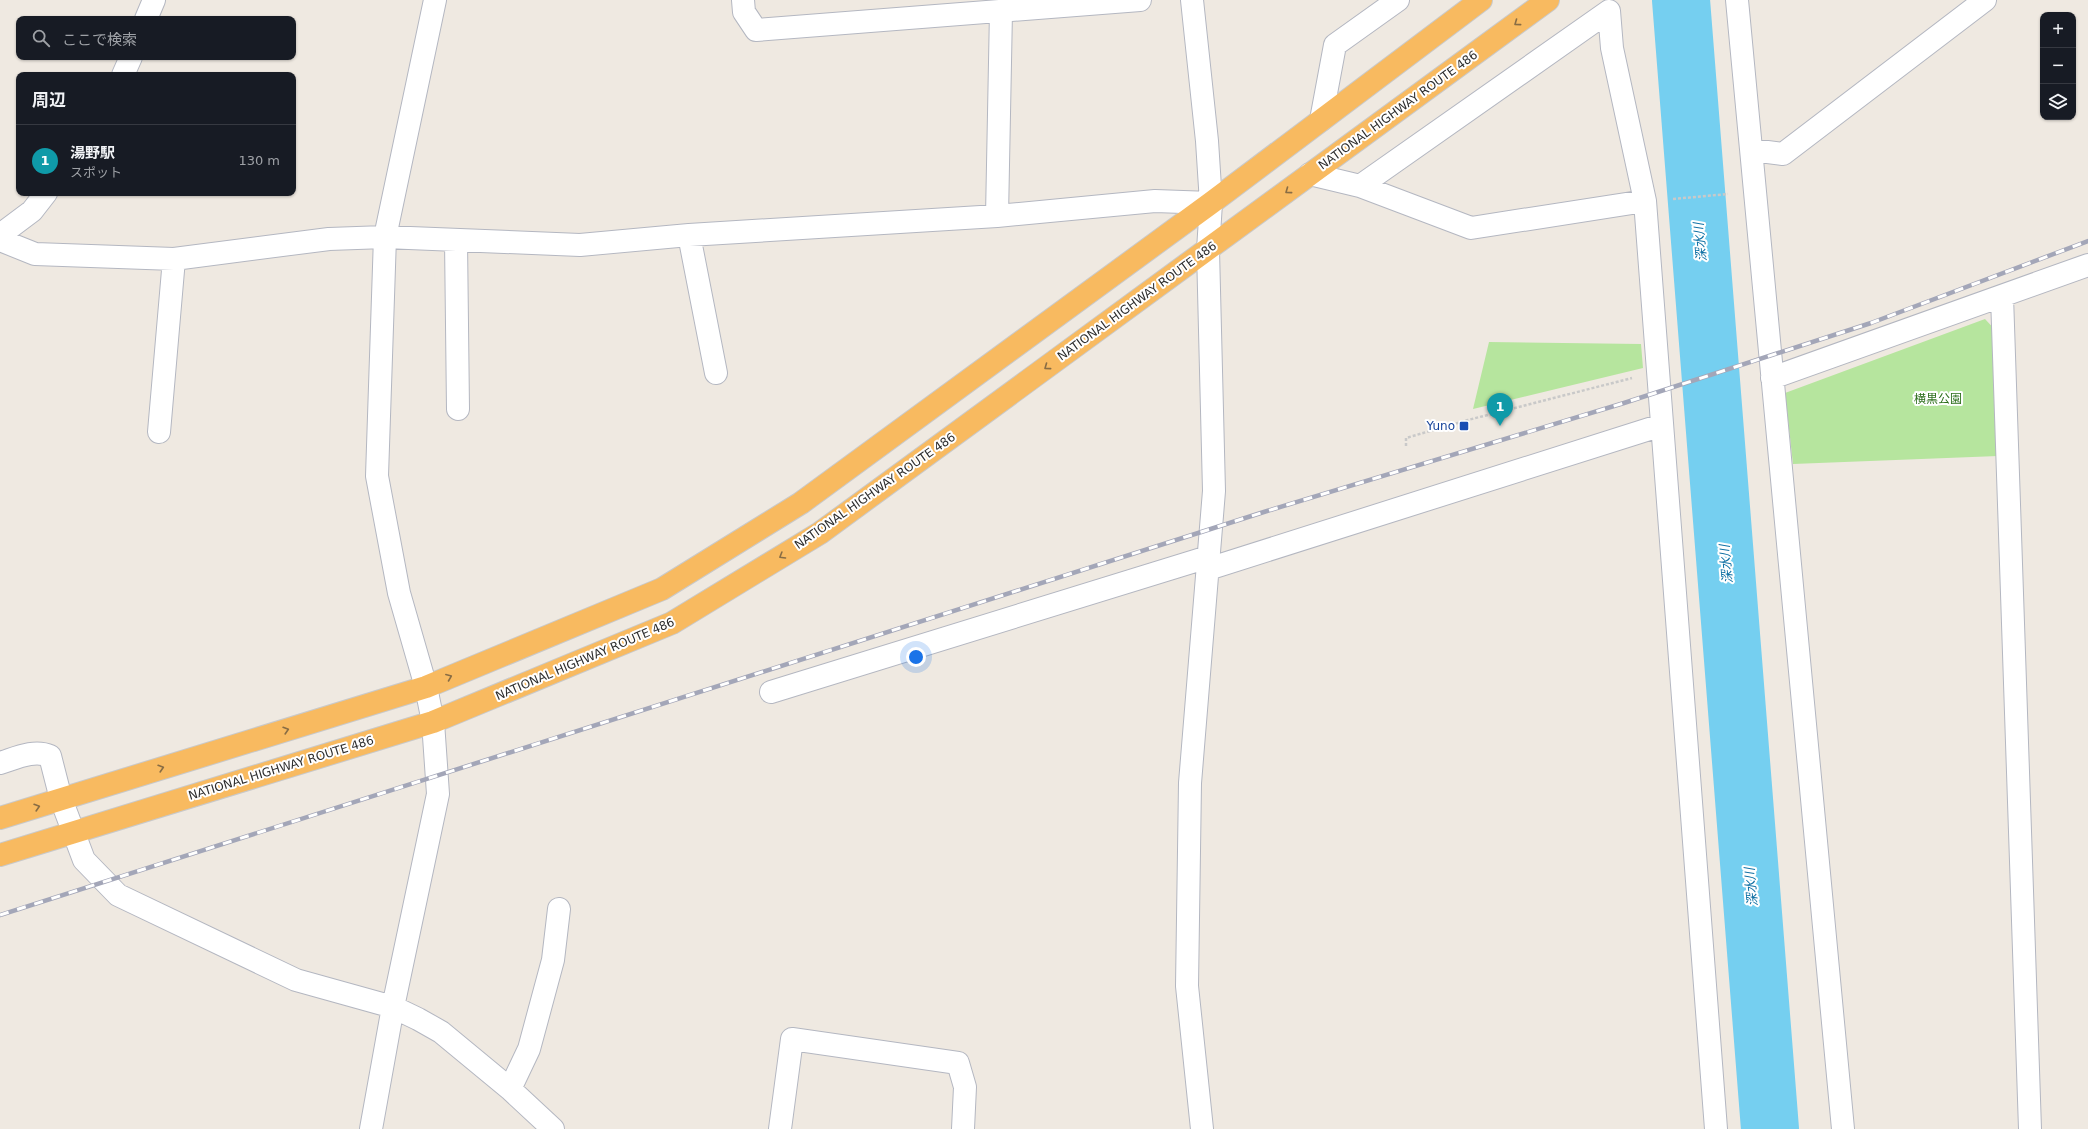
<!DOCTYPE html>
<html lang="ja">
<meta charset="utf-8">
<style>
body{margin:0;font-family:"DejaVu Sans","Noto Sans JP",sans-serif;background:#20242c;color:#f1f3f6}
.controls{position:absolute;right:12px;top:12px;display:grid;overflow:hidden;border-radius:8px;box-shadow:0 1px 3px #0004}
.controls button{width:36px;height:36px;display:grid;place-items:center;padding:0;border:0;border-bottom:1px solid #363941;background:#171b24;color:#f1f3f6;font:20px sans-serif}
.you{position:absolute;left:916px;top:657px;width:14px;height:14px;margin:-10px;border:3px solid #fff;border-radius:50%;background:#1a73e8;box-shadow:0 0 0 6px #1a73e833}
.badge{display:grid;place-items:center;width:26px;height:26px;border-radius:50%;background:#4264fb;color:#fff;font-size:13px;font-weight:700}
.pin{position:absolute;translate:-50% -33px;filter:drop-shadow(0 1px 2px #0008)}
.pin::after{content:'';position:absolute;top:21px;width:14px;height:12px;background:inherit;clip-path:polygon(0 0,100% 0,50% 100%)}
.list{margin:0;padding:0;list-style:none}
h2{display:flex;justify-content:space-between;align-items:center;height:52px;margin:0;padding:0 16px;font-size:17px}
h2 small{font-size:13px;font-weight:400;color:#9ea1a6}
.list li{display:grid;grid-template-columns:26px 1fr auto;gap:12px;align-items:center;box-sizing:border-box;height:72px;padding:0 16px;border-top:1px solid #363941}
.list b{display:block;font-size:15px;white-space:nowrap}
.list p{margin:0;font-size:13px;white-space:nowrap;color:#9ea1a6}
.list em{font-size:13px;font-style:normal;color:#9ea1a6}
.icon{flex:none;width:22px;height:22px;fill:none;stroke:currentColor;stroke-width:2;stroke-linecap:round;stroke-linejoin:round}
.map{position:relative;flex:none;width:2088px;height:1129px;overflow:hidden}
.search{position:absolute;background:#171b24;box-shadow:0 1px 3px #0004;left:16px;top:16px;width:280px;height:44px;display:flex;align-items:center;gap:10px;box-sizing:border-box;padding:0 14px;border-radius:8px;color:#9ea1a6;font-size:15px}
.panel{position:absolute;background:#171b24;box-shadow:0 1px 3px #0004;left:16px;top:72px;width:280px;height:124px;border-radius:8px}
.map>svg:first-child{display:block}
.green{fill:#b6e59e}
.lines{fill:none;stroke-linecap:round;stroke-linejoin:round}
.river{stroke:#75cff0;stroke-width:58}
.minor-casing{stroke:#b4b7c1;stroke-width:24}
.trunk-casing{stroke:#c9c9c9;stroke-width:24}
.path{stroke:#c9c9c9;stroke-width:2.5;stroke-dasharray:3 2;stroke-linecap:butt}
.minor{stroke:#fff;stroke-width:22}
.trunk{stroke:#f8ba60;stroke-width:22}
.rail-casing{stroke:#a3a6b8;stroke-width:4.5}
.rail{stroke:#fff;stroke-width:3;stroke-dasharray:9;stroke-linecap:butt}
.oneway{stroke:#896d44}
.transit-dot{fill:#1a4fb4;stroke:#fff;stroke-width:1.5}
.labels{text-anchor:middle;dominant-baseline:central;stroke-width:4;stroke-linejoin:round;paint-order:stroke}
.street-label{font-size:12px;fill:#2e2e2e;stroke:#fff}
.park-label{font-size:12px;fill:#2c6e1b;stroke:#fff}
.transit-label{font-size:12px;fill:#164399;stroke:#fff;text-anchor:end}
.water-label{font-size:13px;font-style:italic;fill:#0d6fa3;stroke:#fff}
</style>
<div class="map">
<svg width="2088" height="1129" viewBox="0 0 2088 1129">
<rect width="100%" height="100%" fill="#efe9e1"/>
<!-- green -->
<path class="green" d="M 1985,319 L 1999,334 L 1998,456 L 1793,464 L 1785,393 Z
M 1489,342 L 1641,344 L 1643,368 L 1473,409 Z"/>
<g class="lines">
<!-- river -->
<path class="river" d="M 1681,0 L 1770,1129"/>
<defs>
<path id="minor" d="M 743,0 L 744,12 L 756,30 L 1140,0
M 1192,0 L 1207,141 L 1211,203 L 1208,250 L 1214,491 L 1190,783 L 1187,986 L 1202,1129
M 1737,0 L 1843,1129
M 146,19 L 154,0
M 123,75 L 131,57
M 1321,120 L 1335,45 L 1398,0
M 1752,150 L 1783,154 L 1985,0
M 1310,174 L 1360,186 L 1471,228 L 1645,201
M 1360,186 L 1609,11 L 1612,48 L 1645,201 L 1716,1129
M 997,216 L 1001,11
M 0,235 L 32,211 L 46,193
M 689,235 L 716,373
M 0,240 L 35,254 L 174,259 L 329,239 L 385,237 L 580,245 L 689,235 L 997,216 L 1155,201 L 1211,203
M 456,240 L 458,409
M 2002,296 L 2030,1129
M 1772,378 L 2088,265
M 159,432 L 174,259
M 1208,569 L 1662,425
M 771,692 L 1208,557
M 0,763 C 16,758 34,749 50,756 L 61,799 L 84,860 L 118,895 L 296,980 L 393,1007 L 418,1019 L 441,1032 L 510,1089 L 553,1129
M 510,1089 L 529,1049 L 553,960 L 559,909
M 371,1129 L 393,1007 L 438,794 L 433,722 L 426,687 L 399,593 L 377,476 L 385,237 L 435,0
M 780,1129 L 792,1039 L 958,1063 L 965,1087 L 963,1129"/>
<path id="trunk" d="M 0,818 L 426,687 L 662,589 L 801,503 L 1211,203 L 1481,0
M 0,855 L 433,722 L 672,623 L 820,533 L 1548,0"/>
</defs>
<!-- minor casing -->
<use href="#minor" class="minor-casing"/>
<!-- trunk casing -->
<use href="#trunk" class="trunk-casing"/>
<!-- path -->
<path class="path" d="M 1673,199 L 1728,194
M 1406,446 L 1406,438 L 1468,420 L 1632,378"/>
<!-- minor -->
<use href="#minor" class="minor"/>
<!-- trunk -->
<use href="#trunk" class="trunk"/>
<defs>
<path id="rail" d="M 0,915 L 1267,511 L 1624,403 L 1871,323 L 2088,241"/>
</defs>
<!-- rail casing -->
<use href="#rail" class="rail-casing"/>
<!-- rail -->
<use href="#rail" class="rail"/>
</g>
<!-- one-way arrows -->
<defs><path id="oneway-chevron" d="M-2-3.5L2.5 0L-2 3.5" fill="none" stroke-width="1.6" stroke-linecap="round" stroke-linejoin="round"/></defs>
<g class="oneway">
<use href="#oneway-chevron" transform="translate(1517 23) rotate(144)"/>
<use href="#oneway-chevron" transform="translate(1288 191) rotate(144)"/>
<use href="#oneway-chevron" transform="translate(1047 367) rotate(144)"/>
<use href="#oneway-chevron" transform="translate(782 556) rotate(149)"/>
<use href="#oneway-chevron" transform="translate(449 677) rotate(-22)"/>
<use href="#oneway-chevron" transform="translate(286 730) rotate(-17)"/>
<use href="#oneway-chevron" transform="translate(161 768) rotate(-17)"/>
<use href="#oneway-chevron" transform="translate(37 807) rotate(-17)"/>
</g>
<!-- markers -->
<rect class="transit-dot" x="1459" y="421" width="10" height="10" rx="2"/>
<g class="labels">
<!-- street labels -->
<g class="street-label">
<text transform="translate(1398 110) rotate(-36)">NATIONAL HIGHWAY ROUTE 486</text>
<text transform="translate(1137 301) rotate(-36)">NATIONAL HIGHWAY ROUTE 486</text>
<text transform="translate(875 491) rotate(-35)">NATIONAL HIGHWAY ROUTE 486</text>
<text transform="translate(585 659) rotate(-23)">NATIONAL HIGHWAY ROUTE 486</text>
<text transform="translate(281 768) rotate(-17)">NATIONAL HIGHWAY ROUTE 486</text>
</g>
<!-- park labels -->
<g class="park-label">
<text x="1938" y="399">横黒公園</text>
</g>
<!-- transit labels -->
<g class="transit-label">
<text x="1455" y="426">Yuno</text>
</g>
<!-- water labels -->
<g class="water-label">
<text transform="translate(1700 242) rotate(-95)">深水川</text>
<text transform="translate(1726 564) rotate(-95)">深水川</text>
<text transform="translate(1751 887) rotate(-95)">深水川</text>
</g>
</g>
</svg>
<div class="controls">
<button>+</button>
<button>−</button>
<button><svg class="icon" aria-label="layers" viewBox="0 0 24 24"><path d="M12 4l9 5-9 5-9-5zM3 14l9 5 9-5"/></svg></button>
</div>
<div class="you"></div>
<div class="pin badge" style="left:1500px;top:426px;background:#0f9aa8">1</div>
<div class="search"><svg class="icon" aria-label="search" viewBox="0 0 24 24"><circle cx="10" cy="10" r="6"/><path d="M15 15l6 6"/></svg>ここで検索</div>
<section class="panel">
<h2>周辺<small></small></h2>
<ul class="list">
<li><span class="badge" style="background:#0f9aa8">1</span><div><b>湯野駅</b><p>スポット</p></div><em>130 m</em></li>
</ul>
</section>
</div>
